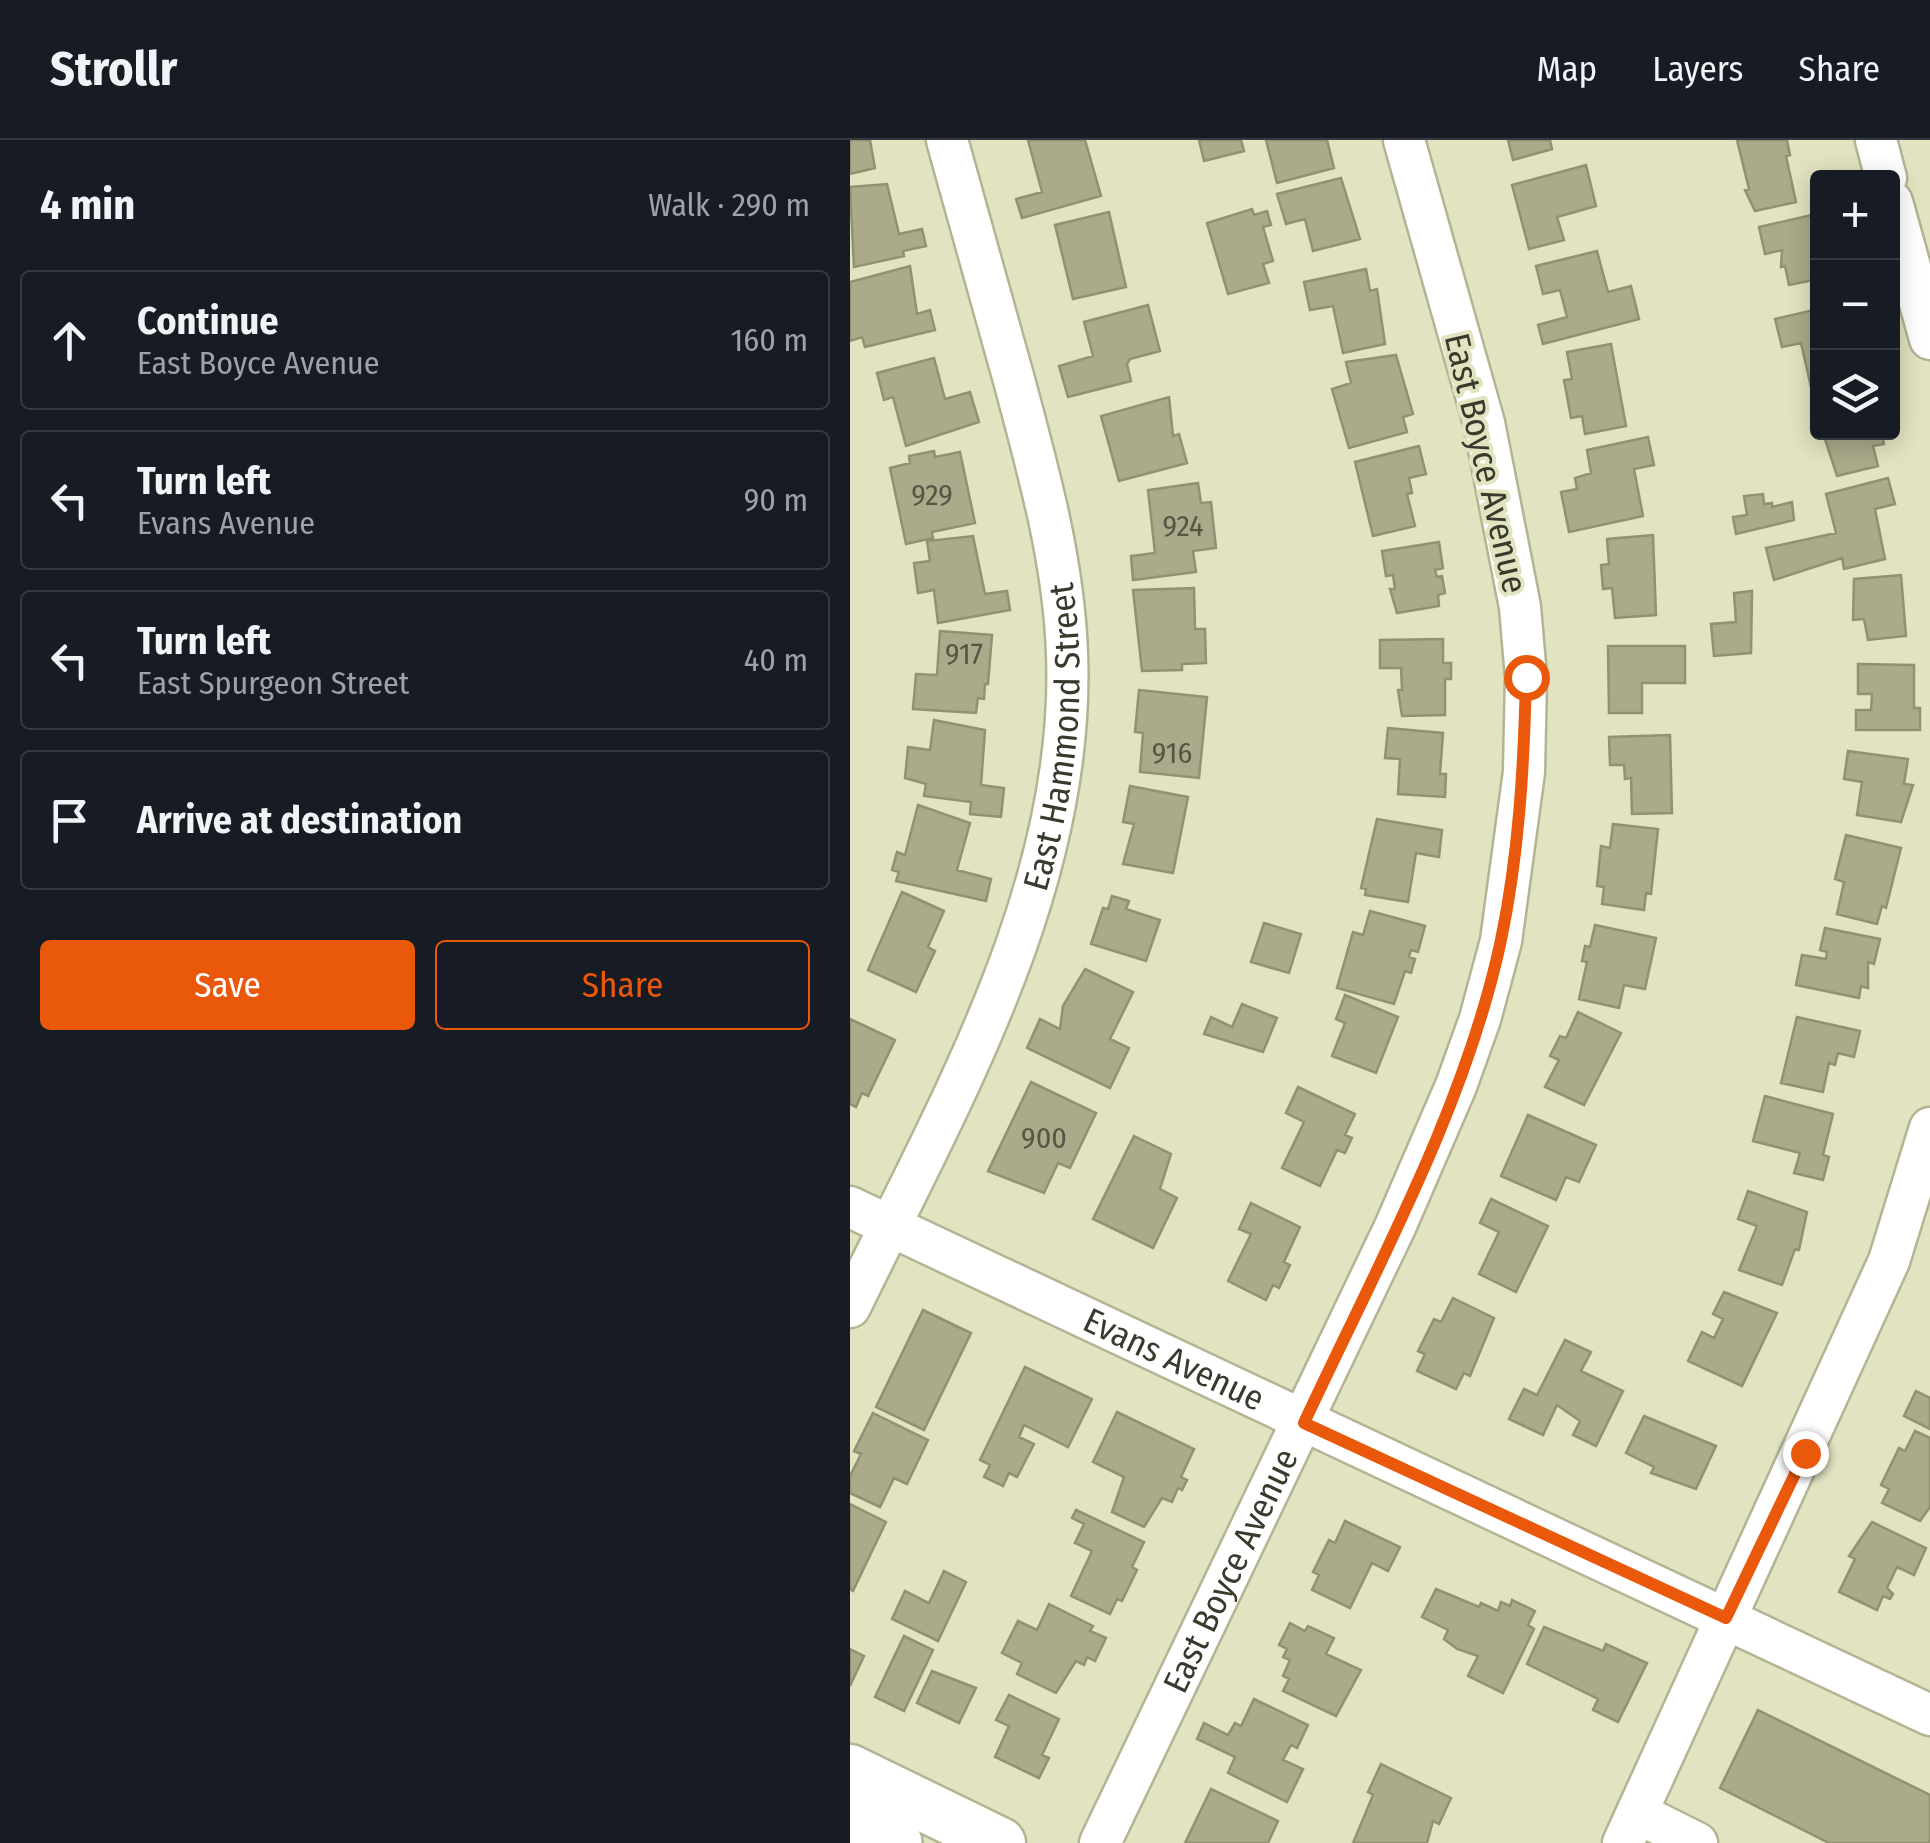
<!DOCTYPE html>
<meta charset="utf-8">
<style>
body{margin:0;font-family:"Fira Sans Condensed",sans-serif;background:#20242c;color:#f1f3f6}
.controls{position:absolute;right:30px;top:30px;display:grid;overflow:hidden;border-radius:10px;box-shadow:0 5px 25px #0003}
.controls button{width:90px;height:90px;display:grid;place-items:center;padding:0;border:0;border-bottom:2px solid #363941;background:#171b24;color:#f1f3f6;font:50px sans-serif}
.stop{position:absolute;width:30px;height:30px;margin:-22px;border:8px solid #ea580c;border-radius:50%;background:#fff}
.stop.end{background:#ea580c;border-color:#fff;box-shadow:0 2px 10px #0008}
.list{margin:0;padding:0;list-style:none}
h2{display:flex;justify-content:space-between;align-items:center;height:130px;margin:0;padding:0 40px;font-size:42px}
h2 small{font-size:32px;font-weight:400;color:#9ea1a6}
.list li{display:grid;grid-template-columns:65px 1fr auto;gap:30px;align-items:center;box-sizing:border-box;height:140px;margin:0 20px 20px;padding:0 20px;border:2px solid #363941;border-radius:10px}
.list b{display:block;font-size:38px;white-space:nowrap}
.list p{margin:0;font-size:32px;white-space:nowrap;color:#9ea1a6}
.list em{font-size:32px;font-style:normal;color:#9ea1a6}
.actions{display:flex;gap:20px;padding:30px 40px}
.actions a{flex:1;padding:22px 0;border:2px solid #ea580c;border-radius:10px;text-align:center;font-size:35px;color:#ea580c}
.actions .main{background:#ea580c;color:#fff}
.icon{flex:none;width:55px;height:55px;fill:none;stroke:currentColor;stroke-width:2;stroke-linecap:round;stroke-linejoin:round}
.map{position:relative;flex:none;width:1080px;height:1703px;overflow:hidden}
header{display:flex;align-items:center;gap:60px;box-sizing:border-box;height:140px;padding:0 50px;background:#171b24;border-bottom:2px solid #363941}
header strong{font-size:48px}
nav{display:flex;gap:55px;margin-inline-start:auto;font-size:35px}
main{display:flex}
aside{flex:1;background:#171b24}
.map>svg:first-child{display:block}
.building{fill:#abab8b;stroke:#919272;stroke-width:2.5}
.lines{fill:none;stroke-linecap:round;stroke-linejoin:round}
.minor-casing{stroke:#b4b494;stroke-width:45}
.major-casing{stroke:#b4b494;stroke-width:55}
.highway-casing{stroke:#b4b494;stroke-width:60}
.minor{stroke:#fff;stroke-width:40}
.major{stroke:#fff;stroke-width:50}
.highway{stroke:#fff;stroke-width:55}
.route{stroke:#ea580c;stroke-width:12}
.labels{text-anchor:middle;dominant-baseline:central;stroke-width:8;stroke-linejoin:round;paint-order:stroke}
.number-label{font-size:30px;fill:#565644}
.street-label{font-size:35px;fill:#39392c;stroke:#e2e3c1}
</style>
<header>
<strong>Strollr</strong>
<nav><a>Map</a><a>Layers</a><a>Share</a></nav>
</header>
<main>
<aside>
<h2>4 min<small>Walk · 290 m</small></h2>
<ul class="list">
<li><svg class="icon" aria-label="ahead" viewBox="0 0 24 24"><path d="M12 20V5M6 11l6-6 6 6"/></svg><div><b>Continue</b><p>East Boyce Avenue</p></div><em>160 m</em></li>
<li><svg class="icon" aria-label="left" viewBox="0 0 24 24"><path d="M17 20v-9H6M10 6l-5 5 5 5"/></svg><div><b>Turn left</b><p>Evans Avenue</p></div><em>90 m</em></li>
<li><svg class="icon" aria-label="left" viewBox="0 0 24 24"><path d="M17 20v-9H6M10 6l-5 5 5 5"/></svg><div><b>Turn left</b><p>East Spurgeon Street</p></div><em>40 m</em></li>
<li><svg class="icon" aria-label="arrive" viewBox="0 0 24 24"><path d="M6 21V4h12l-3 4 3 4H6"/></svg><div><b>Arrive at destination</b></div></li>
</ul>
<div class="actions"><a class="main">Save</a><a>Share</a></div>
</aside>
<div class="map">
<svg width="1080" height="1703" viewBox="0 0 1080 1703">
<rect width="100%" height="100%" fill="#e2e3c1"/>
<!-- building -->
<path class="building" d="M 0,0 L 20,0 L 25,28 L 0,34 Z
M 178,0 L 235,0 L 251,56 L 172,78 L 166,59 L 192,52 Z
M 349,0 L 391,0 L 394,11 L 354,21 Z
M 416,0 L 477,0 L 484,28 L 427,43 Z
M 658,0 L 700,0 L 702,9 L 663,20 Z
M 887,0 L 937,0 L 940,15 L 936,16 L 946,62 L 905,71 L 895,50 L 899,49 Z
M 736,25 L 746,66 L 707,77 L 714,100 L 679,109 L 662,45 Z
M 491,38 L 510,99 L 463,111 L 455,79 L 436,84 L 427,54 Z
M 37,44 L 49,94 L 72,89 L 76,106 L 53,111 L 54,116 L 4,127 L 0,47 Z
M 402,69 L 404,75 L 417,71 L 421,85 L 413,87 L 423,121 L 413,124 L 419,143 L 378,154 L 357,83 Z
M 259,72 L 276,147 L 223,159 L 205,85 Z
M 966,74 L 968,139 L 939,145 L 935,126 L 931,127 L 932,110 L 915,114 L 909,87 Z
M 747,111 L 758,152 L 781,146 L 789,179 L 693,204 L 688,185 L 717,177 L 710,150 L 693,154 L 686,126 Z
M 60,126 L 67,174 L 80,170 L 85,190 L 15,207 L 12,197 L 0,201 L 0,142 Z
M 516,129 L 520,151 L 527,149 L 535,204 L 493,213 L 483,166 L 460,170 L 454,142 Z
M 298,165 L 310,211 L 280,219 L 277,224 L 281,241 L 218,257 L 209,226 L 243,216 L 234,182 Z
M 968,169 L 968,246 L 961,247 L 951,203 L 932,207 L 925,179 Z
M 761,204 L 776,286 L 735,294 L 732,276 L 721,278 L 714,240 L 722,239 L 717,212 Z
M 546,215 L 563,274 L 553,277 L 557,292 L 499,308 L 482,249 L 501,243 L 496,222 Z
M 84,218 L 95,259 L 120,252 L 129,282 L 56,306 L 43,257 L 34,260 L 27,233 Z
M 319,257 L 323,296 L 329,294 L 337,323 L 269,341 L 251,276 Z
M 981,292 L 1031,292 L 1034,304 L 1023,306 L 1028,326 L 987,336 L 974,296 Z
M 798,297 L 804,325 L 784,329 L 793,376 L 719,392 L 711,352 L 727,349 L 725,338 L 741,333 L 737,310 Z
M 569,306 L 576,334 L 559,338 L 562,353 L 557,354 L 565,386 L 523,396 L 505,322 Z
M 84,311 L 85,317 L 110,312 L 125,383 L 82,392 L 83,398 L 56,404 L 40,328 L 60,323 L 59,316 Z
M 1038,338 L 1045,364 L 1025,369 L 1035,419 L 994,429 L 992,418 L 924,440 L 916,408 L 986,393 L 976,354 Z
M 348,343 L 351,363 L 361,362 L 366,408 L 343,411 L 346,432 L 283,440 L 281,416 L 305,413 L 298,350 Z
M 913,354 L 914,364 L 922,363 L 922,367 L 942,362 L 944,380 L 886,394 L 883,377 L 897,375 L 894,356 Z
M 803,395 L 806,475 L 765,478 L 762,448 L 753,449 L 751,425 L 759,424 L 757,399 Z
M 123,396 L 135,454 L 157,451 L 160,470 L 88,483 L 84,450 L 68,453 L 64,423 L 80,421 L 77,401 Z
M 589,402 L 593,428 L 585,430 L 587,437 L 592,436 L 595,453 L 588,455 L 589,466 L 547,473 L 540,449 L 545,449 L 543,435 L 536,436 L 532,411 Z
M 1051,435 L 1056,496 L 1018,500 L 1014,479 L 1003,480 L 1004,439 Z
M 344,448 L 345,489 L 355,489 L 356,523 L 332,524 L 332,530 L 292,531 L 283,450 Z
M 902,451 L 901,513 L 864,516 L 861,484 L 886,482 L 884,453 Z
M 90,491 L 142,495 L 138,544 L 135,544 L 134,559 L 128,558 L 126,573 L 63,569 L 66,534 L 87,535 Z
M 593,499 L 593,523 L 601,523 L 601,539 L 595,539 L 595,575 L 552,576 L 548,550 L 552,550 L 551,528 L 530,528 L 530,500 Z
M 758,506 L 835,506 L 835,543 L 792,543 L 792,573 L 759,573 Z
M 1008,524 L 1064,525 L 1064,568 L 1070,568 L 1070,590 L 1006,590 L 1006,570 L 1021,570 L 1022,554 L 1008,554 Z
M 289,550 L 357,557 L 349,638 L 290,632 L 293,593 L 285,592 Z
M 84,580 L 135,590 L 131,645 L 154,648 L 151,677 L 120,674 L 121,662 L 74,656 L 76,644 L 55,638 L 58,607 L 80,610 Z
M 538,588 L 593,593 L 590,634 L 596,634 L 595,657 L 548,654 L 550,619 L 535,618 Z
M 820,595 L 822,673 L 782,674 L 781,638 L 775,639 L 774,625 L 760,625 L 759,597 Z
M 998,611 L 1058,619 L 1054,644 L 1063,645 L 1051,682 L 1007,675 L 1012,642 L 994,639 Z
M 280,646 L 338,657 L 323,733 L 273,724 L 284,684 L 273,682 Z
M 68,665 L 120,683 L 107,730 L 141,739 L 136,761 L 46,741 L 49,732 L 42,730 L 47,712 L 55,715 Z
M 527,679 L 592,690 L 589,717 L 566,713 L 558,762 L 515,755 L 516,749 L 511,748 Z
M 763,684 L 808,689 L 801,754 L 796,753 L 794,770 L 752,764 L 754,747 L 747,746 L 751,706 L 760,708 Z
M 996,695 L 1051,708 L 1036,768 L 1032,766 L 1027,784 L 987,774 L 994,742 L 985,739 Z
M 52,752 L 94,771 L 78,807 L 85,811 L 66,852 L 18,830 Z
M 262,756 L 279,761 L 276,769 L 310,780 L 296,821 L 241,804 L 253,768 L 258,769 Z
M 520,771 L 575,786 L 568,812 L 561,810 L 559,817 L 565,819 L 561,833 L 555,831 L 544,864 L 487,848 L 503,792 L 513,795 Z
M 414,783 L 451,794 L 439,833 L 401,822 Z
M 745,785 L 806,798 L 795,849 L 774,845 L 769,868 L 729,859 L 737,822 L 732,821 L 735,806 L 740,807 Z
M 975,788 L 1030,799 L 1024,824 L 1018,822 L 1018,848 L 1011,846 L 1009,858 L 946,845 L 952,815 L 976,819 L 977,812 L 970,810 Z
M 235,829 L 283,852 L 260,899 L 279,908 L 260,948 L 177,908 L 190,879 L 210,889 L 213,866 Z
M 495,855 L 548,877 L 526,933 L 482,916 L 495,883 L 486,879 Z
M 392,864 L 427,878 L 413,912 L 354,894 L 361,877 L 382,887 Z
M 728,872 L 771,893 L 734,965 L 695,947 L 709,920 L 700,916 L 710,896 L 716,898 Z
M 947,877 L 1010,891 L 1004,917 L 988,913 L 985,925 L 979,923 L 973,952 L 931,943 Z
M 0,879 L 45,900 L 18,956 L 12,953 L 6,967 L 0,964 Z
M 181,942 L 246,973 L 220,1028 L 208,1023 L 194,1053 L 138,1031 Z
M 448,947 L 505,974 L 495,995 L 502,998 L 495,1013 L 487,1010 L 470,1046 L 432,1028 L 454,982 L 436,973 Z
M 915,956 L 983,974 L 973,1015 L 979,1017 L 973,1040 L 944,1033 L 950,1013 L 903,1001 Z
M 678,975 L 746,1005 L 729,1042 L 716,1037 L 706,1060 L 651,1036 Z
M 284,996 L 321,1014 L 310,1049 L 327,1058 L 303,1108 L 243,1079 Z
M 898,1051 L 957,1072 L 949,1110 L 945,1109 L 932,1145 L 889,1130 L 907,1086 L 888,1079 Z
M 641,1059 L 698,1086 L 666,1152 L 629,1134 L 649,1092 L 630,1083 Z
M 401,1063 L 450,1087 L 434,1122 L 440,1125 L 429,1148 L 423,1145 L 416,1160 L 378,1141 L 401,1094 L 389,1089 Z
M 874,1152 L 927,1173 L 892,1246 L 838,1221 L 852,1192 L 864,1198 L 873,1179 L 863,1174 Z
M 603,1158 L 644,1178 L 620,1236 L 614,1233 L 606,1249 L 567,1231 L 575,1214 L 568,1211 L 584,1179 L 591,1182 Z
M 73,1170 L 121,1193 L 74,1290 L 26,1267 Z
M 715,1200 L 741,1212 L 731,1231 L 773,1251 L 746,1306 L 723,1295 L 730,1281 L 707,1265 L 693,1295 L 659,1279 L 674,1249 L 687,1255 Z
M 175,1227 L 242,1259 L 218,1307 L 174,1285 L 169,1297 L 184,1304 L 167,1337 L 159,1333 L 153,1346 L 134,1337 L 140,1325 L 130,1320 Z
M 1066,1251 L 1080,1258 L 1080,1289 L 1054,1276 Z
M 267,1272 L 344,1309 L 331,1337 L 337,1340 L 332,1350 L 328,1348 L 322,1362 L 312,1358 L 294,1387 L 262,1372 L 274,1337 L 243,1322 Z
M 23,1273 L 78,1300 L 57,1344 L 44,1338 L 30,1367 L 0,1353 L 0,1336 L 11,1314 L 4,1311 Z
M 794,1276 L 866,1306 L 846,1349 L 801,1333 L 804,1327 L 776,1313 Z
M 1065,1291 L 1080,1298 L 1080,1367 L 1070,1381 L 1032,1363 L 1039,1349 L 1031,1345 L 1049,1308 L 1055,1311 Z
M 0,1364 L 36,1382 L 3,1451 L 0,1449 Z
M 226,1370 L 294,1402 L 282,1427 L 287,1430 L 272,1461 L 267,1459 L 260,1474 L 221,1456 L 242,1411 L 225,1403 L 234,1384 L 222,1378 Z
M 495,1381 L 550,1407 L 538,1431 L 522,1423 L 500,1468 L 462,1450 L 469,1435 L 463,1432 L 479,1400 L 485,1403 Z
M 1022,1382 L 1076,1408 L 1064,1435 L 1047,1427 L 1037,1448 L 1043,1454 L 1040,1459 L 1033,1456 L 1027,1470 L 989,1452 L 1005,1419 L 999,1416 Z
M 94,1431 L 116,1442 L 88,1501 L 42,1479 L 55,1451 L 79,1463 Z
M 586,1449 L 629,1467 L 631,1463 L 648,1471 L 651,1462 L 660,1466 L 662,1460 L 685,1471 L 678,1485 L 684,1489 L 653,1553 L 618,1536 L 628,1516 L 607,1509 L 594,1499 L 598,1490 L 572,1477 Z
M 199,1464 L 243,1486 L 240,1491 L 256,1498 L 245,1521 L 237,1517 L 234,1525 L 226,1521 L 206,1553 L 167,1534 L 172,1523 L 152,1513 L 168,1481 L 187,1490 Z
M 440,1483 L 455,1491 L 458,1486 L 484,1498 L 476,1514 L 511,1530 L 486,1576 L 433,1551 L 439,1539 L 433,1536 L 440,1520 L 433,1517 L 437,1509 L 429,1505 Z
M 694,1487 L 753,1511 L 756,1504 L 797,1523 L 768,1582 L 743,1570 L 748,1559 L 677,1524 Z
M 54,1496 L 83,1510 L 54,1571 L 25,1557 Z
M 0,1509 L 14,1516 L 0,1546 Z
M 82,1531 L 126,1548 L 109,1583 L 67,1563 Z
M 159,1555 L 209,1579 L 192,1615 L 199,1618 L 189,1638 L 145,1617 L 159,1586 L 146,1580 Z
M 404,1559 L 458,1585 L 447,1608 L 441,1605 L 433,1620 L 453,1629 L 437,1662 L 378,1633 L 385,1617 L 347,1599 L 354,1583 L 378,1595 L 385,1583 L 391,1586 Z
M 908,1570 L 1080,1655 L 1080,1703 L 979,1703 L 870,1648 Z
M 531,1624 L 601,1658 L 589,1684 L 583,1681 L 577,1703 L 503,1703 L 523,1655 L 518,1652 Z
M 361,1649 L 428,1681 L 418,1703 L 335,1703 Z"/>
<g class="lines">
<defs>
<g id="minor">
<path d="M 1026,0 L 1036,38"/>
<path d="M 1042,62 L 1080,199"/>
<path id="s1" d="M 0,1067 L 1080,1575"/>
<path id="s2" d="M 0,1167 C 98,965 226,747 217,514 C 214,421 188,330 164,240 C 141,160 119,80 97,0"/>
<path d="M 787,1673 L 847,1703"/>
<path id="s3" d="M 250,1703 L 545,1087 L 606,946 L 630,879 L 651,801 L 674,632 L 676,537 L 670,467 L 634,283 L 554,0"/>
<path d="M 773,1703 L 1039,1121 L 1080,988"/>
</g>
<path id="major" d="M 0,1630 L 150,1703"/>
<path id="highway" d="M 0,1680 L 44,1703"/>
</defs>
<!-- minor casing -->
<use href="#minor" class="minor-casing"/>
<!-- major casing -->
<use href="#major" class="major-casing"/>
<!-- highway casing -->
<use href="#highway" class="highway-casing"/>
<!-- minor -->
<use href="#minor" class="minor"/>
<!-- major -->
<use href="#major" class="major"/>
<!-- highway -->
<use href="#highway" class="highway"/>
</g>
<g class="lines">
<!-- route -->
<path class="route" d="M 676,537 C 674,625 669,714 651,800 C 616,966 525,1130 454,1283 L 876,1478 L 955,1313"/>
</g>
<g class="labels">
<!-- number labels -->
<g class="number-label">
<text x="82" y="355">929</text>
<text x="333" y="386">924</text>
<text x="114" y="514">917</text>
<text x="322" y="613">916</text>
<text x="194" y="998">900</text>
</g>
<!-- street labels -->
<g class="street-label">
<text transform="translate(636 323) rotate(77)">East Boyce Avenue</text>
<text stroke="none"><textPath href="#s2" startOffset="612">East Hammond Street</textPath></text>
<text stroke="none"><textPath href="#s1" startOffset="358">Evans Avenue</textPath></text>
<text stroke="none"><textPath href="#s3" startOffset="302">East Boyce Avenue</textPath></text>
</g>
</g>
</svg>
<div class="controls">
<button>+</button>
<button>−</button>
<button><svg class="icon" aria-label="layers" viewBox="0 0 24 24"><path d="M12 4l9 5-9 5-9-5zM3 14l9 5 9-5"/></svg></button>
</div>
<div class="stop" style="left:676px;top:537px"></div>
<div class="stop end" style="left:955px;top:1313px"></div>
</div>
</main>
